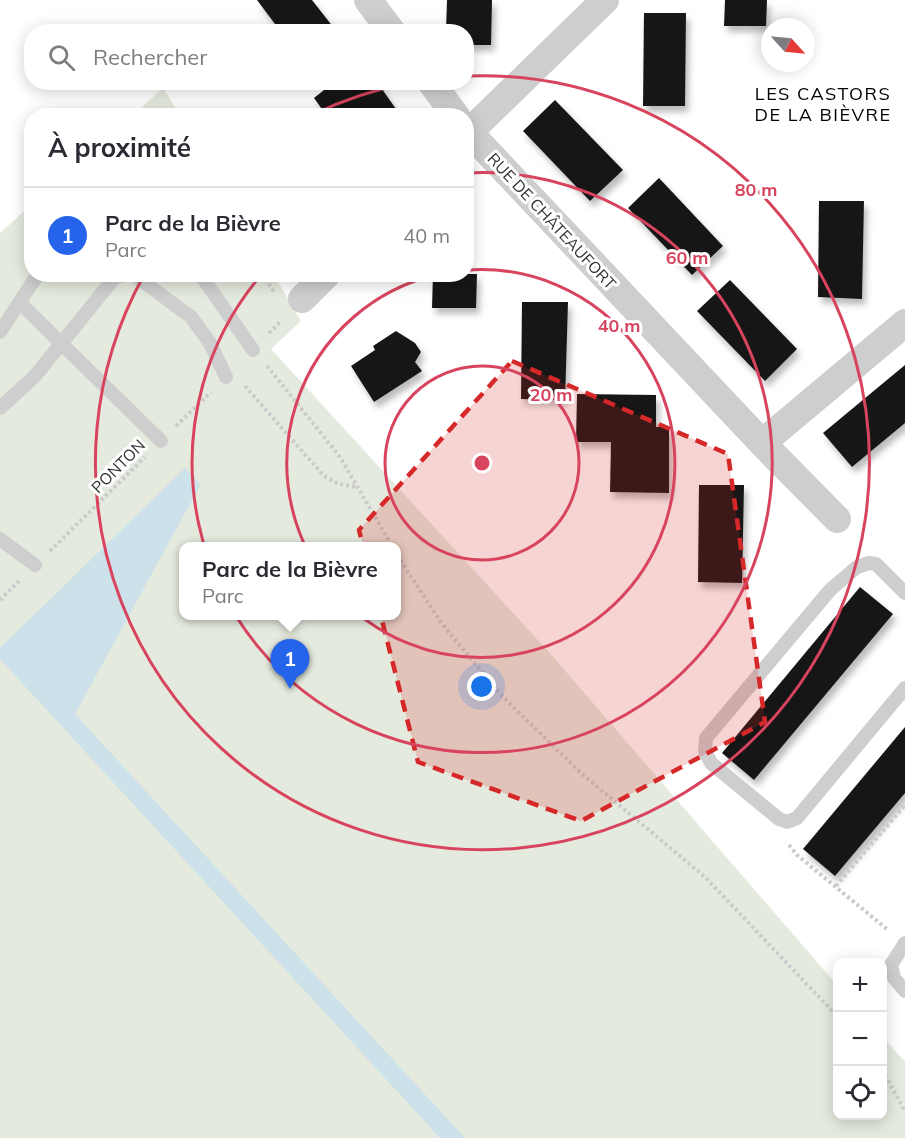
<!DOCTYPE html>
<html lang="fr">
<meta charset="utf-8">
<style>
body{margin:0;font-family:Mulish,sans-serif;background:#f2f2f3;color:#2b2b33}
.controls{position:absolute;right:18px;bottom:18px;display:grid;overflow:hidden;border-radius:12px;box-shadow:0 3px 15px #0003}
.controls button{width:54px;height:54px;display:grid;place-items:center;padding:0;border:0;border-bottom:2px solid #e1e1e2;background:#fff;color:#2b2b33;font:30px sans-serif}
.compass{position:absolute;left:761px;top:18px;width:54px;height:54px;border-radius:50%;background:#fff;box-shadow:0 3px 15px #0003;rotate:117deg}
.you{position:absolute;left:482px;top:687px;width:21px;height:21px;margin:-15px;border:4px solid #fff;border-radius:50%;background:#1a73e8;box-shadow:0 0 0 9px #1a73e833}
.badge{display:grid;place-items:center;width:39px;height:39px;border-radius:50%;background:#2563eb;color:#fff;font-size:20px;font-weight:700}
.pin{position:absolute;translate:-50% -50px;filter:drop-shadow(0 2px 3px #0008)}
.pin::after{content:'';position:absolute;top:32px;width:21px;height:18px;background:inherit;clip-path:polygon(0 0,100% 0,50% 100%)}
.popup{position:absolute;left:179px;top:542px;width:222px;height:78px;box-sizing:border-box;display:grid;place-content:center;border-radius:12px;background:#fff;filter:drop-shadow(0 2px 4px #0005);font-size:20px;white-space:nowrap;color:#7c7c81}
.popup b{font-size:22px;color:#2b2b33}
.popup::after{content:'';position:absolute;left:50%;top:100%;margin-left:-12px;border:12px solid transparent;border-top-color:#fff}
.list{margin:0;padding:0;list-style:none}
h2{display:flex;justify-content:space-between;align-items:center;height:78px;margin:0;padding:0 24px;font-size:26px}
h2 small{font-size:20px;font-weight:400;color:#7c7c81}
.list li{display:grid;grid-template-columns:39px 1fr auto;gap:18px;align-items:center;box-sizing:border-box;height:96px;padding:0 24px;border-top:2px solid #e1e1e2}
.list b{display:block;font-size:22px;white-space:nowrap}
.list p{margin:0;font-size:20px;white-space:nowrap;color:#7c7c81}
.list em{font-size:20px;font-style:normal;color:#7c7c81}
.icon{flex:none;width:33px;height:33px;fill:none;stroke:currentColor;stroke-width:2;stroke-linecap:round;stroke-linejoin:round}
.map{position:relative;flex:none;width:905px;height:1138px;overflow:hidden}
.search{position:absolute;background:#fff;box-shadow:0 3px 15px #0003;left:24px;top:24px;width:450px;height:66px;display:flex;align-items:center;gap:15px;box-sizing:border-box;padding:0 21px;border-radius:24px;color:#7c7c81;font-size:22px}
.panel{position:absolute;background:#fff;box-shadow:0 3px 15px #0003;left:24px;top:108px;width:450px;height:174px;border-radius:24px}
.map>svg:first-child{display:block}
.green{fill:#e5eade;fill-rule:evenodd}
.water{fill:#cce1e9}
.building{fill:#181818;filter:url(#shadow)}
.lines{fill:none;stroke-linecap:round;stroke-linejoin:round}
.path{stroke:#cbcbcb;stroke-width:4;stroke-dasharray:3 3;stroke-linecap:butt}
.service{stroke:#cecece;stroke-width:14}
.minor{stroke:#cecece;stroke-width:28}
.marked{fill:#d62828;fill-opacity:0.2;stroke:#d62828;stroke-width:4.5;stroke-dasharray:12 8;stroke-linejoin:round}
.ring{fill:none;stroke:#d8445e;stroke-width:3}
.labels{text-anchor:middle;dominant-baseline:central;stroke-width:6;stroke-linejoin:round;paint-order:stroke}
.street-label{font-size:16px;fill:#313131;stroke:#fff}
.neighbourhood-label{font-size:18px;letter-spacing:1.5px;fill:#000;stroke:#fff}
.centre{fill:#d8445e;stroke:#fff;stroke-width:3}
.ring-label{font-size:18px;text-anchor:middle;font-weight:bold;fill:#d8445e;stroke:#fff;stroke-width:6;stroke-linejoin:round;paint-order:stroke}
</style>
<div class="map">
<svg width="905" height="1138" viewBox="0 0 905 1138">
<defs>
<filter id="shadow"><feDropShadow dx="3.5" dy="6" stdDeviation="3" flood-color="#0004"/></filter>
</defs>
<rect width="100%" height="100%" fill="#fff"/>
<!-- green -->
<path class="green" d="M 163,88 L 180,115 L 133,115 Z
M 31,205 L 32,274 L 274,275 L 301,321 L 271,349 L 548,651 L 837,985 L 838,1116 L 882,1116 L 883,1037 L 905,1062 L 905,1138 L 0,1138 L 0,233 ZM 184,546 L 397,546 L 397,616 L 184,616 Z"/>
<!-- water -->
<path class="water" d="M 185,468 L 201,484 L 75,714 L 465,1138 L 440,1138 L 0,659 L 0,648 Z"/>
<!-- building -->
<path class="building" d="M 257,0 L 312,0 L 337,32 L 281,32 Z
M 447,0 L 492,0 L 491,45 L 466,45 L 466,32 L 446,32 Z
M 725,0 L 767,0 L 766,26 L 724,26 Z
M 644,13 L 686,13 L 685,106 L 643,106 Z
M 334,82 L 377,82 L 401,116 L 327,116 L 314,98 Z
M 555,100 L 623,170 L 590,201 L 523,131 Z
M 659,178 L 723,246 L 692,275 L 628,208 Z
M 819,201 L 864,201 L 862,299 L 818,297 Z
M 433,274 L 477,274 L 476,308 L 432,308 Z
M 730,280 L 797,349 L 765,381 L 697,311 Z
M 522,302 L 568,302 L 565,400 L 521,399 Z
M 396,331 L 415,343 L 421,352 L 415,362 L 422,371 L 374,402 L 351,366 L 375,350 L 373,346 Z
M 905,365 L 905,423 L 852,467 L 823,433 Z
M 577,394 L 656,395 L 656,427 L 669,427 L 669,493 L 610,492 L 611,442 L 576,442 Z
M 699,485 L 744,485 L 742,583 L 698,582 Z
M 860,587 L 893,614 L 754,780 L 722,753 Z
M 905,727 L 905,793 L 835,876 L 803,849 Z"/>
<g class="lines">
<!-- path -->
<path class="path" d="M 262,274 L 274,292
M 269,333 L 281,321
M 267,366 L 340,457 L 392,546
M 245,386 L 324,476 L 339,484 L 357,487
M 176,426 L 211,392
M 50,551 L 145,457
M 397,555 L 442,624 L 502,696 L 582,774 L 705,877 L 838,1017
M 0,600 L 19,581
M 789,845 L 797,855 L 888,930
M 836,886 L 905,805
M 882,1070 L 905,1111"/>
<!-- service -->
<path class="service" d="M 133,274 L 191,317 L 210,343 L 226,377
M 200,274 L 253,350
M 21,304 L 161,441
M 0,332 L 38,274
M 0,408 L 35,376 L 115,277 L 130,274
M 0,539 L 35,565
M 905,593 L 876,564 L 869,563 L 857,567 L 830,590 L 706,738 L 705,751 L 711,763 L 779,819 L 787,822 L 797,818 L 905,688
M 905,943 L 891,965 L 894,978 L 905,991"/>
<!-- minor -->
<path class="minor" d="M 368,0 L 392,32
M 431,82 L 456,116
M 466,129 L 762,443 L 905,323
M 466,135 L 605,0
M 302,299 L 327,274
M 762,443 L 837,519"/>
</g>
<!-- marked area -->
<path class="marked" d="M 512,361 L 728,454 L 765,722 L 581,821 L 418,762 L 359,530 Z"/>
<!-- distance rings -->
<g class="ring">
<circle cx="482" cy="463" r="97"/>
<path d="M467 270A194 194 0 1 1 435 275"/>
<path d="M467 173A290 290 0 1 1 261 275"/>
<path d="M312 115A387 387 0 0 1 408 83M468 76A387 387 0 1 1 144 275"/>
</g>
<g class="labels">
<!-- street labels -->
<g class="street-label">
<text transform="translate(552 221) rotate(47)">RUE DE CHÂTEAUFORT</text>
<text transform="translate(118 466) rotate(-45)">PONTON</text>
</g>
<!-- neighbourhood labels -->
<g class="neighbourhood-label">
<text x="823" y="93">LES CASTORS<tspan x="823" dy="21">DE LA BIÈVRE</tspan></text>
</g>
</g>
<circle cx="482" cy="463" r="9" class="centre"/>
<g class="ring-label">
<text x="756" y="196">80 m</text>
<text x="687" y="264">60 m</text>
<text x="619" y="332">40 m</text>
<text x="551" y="401">20 m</text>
</g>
</svg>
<div class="controls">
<button>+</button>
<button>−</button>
<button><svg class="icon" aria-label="locate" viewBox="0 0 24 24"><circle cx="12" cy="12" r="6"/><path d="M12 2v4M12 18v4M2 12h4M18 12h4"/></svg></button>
</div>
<svg class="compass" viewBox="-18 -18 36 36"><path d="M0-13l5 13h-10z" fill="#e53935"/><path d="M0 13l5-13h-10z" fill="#7c7c81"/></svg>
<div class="you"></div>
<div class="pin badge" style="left:290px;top:689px">1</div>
<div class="popup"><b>Parc de la Bièvre</b>Parc</div>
<div class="search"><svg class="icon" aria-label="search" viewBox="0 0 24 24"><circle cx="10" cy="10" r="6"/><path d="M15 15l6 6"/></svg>Rechercher</div>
<section class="panel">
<h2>À proximité<small></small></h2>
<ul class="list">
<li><span class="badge">1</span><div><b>Parc de la Bièvre</b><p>Parc</p></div><em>40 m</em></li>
</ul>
</section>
</div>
